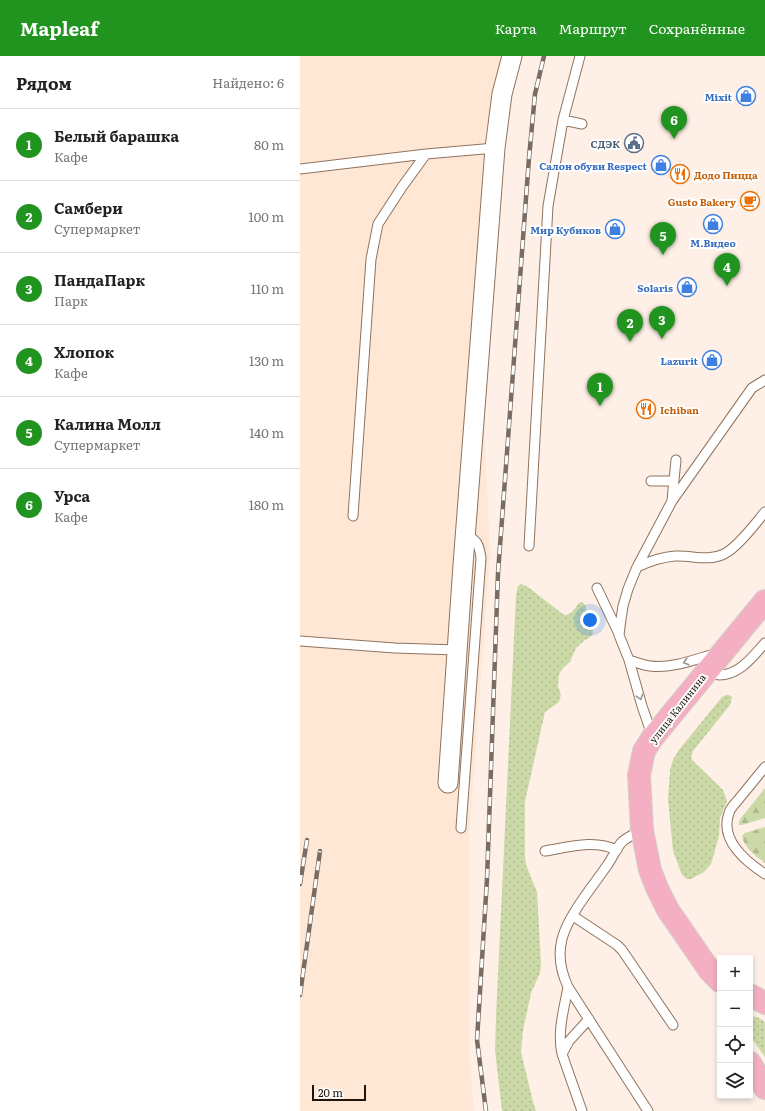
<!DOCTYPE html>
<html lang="ru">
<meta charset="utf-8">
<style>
body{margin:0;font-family:Literata,serif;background:#f2f2f2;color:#222}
.controls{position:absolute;right:12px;bottom:12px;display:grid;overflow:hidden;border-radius:0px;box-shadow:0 2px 6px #0003}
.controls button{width:36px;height:36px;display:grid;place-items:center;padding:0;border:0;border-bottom:1px solid #e0e0e0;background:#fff;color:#222;font:20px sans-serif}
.scale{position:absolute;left:12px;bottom:10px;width:54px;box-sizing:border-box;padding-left:4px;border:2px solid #1f140b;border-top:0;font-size:11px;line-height:14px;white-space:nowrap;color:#1f140b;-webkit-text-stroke:3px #fff;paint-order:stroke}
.you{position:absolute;left:290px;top:564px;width:14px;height:14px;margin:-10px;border:3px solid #fff;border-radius:50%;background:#1a73e8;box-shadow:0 0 0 6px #1a73e833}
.badge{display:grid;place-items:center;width:26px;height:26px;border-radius:50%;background:#21931f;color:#fff;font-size:13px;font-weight:700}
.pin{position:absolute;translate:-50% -33px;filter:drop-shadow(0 1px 2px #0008)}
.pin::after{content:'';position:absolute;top:21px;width:14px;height:12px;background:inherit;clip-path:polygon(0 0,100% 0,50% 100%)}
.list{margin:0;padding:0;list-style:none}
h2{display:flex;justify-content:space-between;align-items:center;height:52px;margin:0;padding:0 16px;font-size:17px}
h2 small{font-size:13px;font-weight:400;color:#767676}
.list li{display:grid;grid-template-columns:26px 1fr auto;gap:12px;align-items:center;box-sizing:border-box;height:72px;padding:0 16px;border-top:1px solid #e0e0e0}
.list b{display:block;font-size:15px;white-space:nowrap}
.list p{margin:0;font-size:13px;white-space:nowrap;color:#767676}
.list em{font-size:13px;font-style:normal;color:#767676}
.icon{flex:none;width:22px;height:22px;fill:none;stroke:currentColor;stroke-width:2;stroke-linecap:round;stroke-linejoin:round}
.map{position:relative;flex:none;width:465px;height:1055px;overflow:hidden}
header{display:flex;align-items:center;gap:24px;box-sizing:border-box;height:56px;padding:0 20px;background:#21931f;color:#fff}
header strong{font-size:19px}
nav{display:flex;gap:22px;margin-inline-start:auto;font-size:14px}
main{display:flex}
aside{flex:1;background:#fff}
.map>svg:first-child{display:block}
.built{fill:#ffe7d5}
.grass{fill:url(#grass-dots)}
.forest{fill:url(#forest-firs)}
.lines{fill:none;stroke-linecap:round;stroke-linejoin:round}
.lane-casing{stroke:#90735d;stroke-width:11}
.street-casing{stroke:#90735d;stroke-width:21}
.primary-casing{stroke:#d2d0ce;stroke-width:24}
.lane{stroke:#fff;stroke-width:9}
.street{stroke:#fff;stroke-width:19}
.primary{stroke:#f4b0c2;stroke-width:22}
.rail-casing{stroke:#796d63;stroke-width:4.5}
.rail{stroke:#fff;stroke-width:3;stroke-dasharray:9;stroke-linecap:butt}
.oneway{stroke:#9a9591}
.labels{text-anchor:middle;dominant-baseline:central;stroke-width:4;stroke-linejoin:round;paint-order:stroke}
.shop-label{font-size:10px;font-weight:bold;fill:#366cbe;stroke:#fff;text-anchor:end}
.service-label{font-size:10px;font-weight:bold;fill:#4e5e75;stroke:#fff;text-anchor:end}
.food-label{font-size:10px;font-weight:bold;fill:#c56008;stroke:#fff;text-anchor:start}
.street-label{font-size:10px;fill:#1f140b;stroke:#fff}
</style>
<header>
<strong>Mapleaf</strong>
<nav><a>Карта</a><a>Маршрут</a><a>Сохранённые</a></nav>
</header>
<main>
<aside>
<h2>Рядом<small>Найдено: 6</small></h2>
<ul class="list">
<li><span class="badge">1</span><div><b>Белый барашка</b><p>Кафе</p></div><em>80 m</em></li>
<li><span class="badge">2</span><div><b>Самбери</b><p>Супермаркет</p></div><em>100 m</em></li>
<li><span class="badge">3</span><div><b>ПандаПарк</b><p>Парк</p></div><em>110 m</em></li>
<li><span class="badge">4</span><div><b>Хлопок</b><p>Кафе</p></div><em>130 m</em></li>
<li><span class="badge">5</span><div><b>Калина Молл</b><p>Супермаркет</p></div><em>140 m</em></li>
<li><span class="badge">6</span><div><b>Урса</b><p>Кафе</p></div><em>180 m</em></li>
</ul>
</aside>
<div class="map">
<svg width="465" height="1055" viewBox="0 0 465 1055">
<defs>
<pattern id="grass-dots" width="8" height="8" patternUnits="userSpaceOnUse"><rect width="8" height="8" fill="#cbd9a6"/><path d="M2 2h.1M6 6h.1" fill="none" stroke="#aeb98e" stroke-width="1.8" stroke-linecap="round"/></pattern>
<pattern id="forest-firs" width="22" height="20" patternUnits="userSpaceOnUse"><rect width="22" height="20" fill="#cbd9a6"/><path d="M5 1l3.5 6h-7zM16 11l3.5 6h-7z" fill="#aeb98e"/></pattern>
</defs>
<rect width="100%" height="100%" fill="#fef0e6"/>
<!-- built -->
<path class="built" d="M 0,0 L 202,0 L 194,38 L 177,207 L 190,498 L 169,784 L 169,993 L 174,1055 L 0,1055 Z"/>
<!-- grass -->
<path class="grass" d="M 221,528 L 228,531 L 264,559 C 271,560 275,552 279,547 L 282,546 L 285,549 L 293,576 L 292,579 L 289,582 L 285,584 L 276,592 L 270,606 L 263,612 L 259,618 L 258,630 L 261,639 L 259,646 L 245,656 L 225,745 L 225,801 L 226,809 L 237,836 L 241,907 L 240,917 L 231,937 L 223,974 L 221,996 L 233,1046 L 236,1055 L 202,1055 L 195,994 L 196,962 L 216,540 C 217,535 217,530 221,528 Z
M 426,639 L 429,639 L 432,641 L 430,649 L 393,695 L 391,701 L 393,705 L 423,734 L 427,745 L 420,762 L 419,780 L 411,808 L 404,816 L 391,823 L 387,823 L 382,819 L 373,795 L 368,743 L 370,714 L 373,704 L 378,695 L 422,641 Z
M 452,960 L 459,962 L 465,966 L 465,1001 L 450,980 L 450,961 Z"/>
<!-- forest -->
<path class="forest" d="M 465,732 L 465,762 L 442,769 L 439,769 L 439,766 L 441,762 Z
M 465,771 L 465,807 C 456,800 444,792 442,780 L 445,777 Z"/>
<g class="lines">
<defs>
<path id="lane" d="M 263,64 L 282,68
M 0,113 L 126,98 L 195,92
M 351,425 L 374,425
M 372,444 L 376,404
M 53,460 L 71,203 L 78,168 L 102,131 L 126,98
M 229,490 L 248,150 L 263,64 L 280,0
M 337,511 C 350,505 362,501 375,500 C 392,499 408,506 424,498 C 438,491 455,468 465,456
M 297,532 L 319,578
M 0,585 L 95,592 L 157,594
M 329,604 C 336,606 342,609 350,610 C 372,613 396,603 417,597
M 407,617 C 411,617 415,618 419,619 C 440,619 453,600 465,587
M 352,679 L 342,650 L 329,604 L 319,579 L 321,563 L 323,550 L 328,533 L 337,511 L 372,445 L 452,332 L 465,324
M 465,711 C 456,722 447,733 438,744 C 435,748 430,752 429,757 C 419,784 445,805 465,818
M 161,772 L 181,502 C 179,487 177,485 165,477
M 342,774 C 336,778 326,781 321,787 C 316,793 313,801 308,808 C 294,829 268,859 262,883 C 258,899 261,916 268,931 L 348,1055
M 245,795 C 269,791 294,783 317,794
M 273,860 L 317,889 L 322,894 L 373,969
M 268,931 C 264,953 257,976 262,998 L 282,1055
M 262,998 L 269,985 L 289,963"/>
<path id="street" d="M 148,727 L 163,509 L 195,92 L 202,38 L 212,0"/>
<path id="primary" d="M 420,925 L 410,915 L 368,854 L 357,832 L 350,814 L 342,774 L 339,719 L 344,695 L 353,681 L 465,545
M 450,939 L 465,947
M 450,1007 L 465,1032"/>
</defs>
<!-- lane casing -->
<use href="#lane" class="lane-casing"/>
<!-- street casing -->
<use href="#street" class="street-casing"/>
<!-- primary casing -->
<use href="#primary" class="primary-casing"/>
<!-- lane -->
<use href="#lane" class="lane"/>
<!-- street -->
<use href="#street" class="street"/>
<!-- primary -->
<use href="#primary" class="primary"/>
<defs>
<path id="rail" d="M 0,828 L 7,784
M 0,939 L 20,795
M 186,1055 L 177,984 L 187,823 L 198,517 L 229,102 L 235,38 L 244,0"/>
</defs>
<!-- rail casing -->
<use href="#rail" class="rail-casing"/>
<!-- rail -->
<use href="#rail" class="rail"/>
</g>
<!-- one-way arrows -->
<defs><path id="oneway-chevron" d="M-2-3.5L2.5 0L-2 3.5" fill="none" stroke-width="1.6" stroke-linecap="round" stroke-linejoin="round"/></defs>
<g class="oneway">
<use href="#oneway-chevron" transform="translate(386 606) rotate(164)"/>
<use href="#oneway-chevron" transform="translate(340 641) rotate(73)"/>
</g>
<!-- icons -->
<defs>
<symbol id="shop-ring" viewBox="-11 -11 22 22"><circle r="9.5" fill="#fff" stroke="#3f7fe0" stroke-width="1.5"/><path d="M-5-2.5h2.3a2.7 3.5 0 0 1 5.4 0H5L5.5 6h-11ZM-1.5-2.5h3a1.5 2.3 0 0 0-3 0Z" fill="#3f7fe0"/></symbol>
<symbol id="civic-ring" viewBox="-11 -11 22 22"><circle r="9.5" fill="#fff" stroke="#5c6f8a" stroke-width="1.5"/><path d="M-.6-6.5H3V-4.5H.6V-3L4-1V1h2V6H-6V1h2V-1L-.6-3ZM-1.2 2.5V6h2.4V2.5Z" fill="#5c6f8a"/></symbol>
<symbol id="restaurant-ring" viewBox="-11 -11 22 22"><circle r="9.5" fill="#fff" stroke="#e8710a" stroke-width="1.5"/><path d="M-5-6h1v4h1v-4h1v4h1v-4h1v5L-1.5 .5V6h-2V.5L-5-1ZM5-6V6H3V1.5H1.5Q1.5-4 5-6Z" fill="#e8710a"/></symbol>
<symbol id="cafe-ring" viewBox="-11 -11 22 22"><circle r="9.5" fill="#fff" stroke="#e8710a" stroke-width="1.5"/><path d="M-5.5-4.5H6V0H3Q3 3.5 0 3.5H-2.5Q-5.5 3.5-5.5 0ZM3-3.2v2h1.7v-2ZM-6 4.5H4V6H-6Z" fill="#e8710a"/></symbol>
</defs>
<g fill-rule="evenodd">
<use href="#shop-ring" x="435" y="29" width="22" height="22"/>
<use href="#civic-ring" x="323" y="76" width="22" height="22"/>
<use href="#shop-ring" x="350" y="98" width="22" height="22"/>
<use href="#restaurant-ring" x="369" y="107" width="22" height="22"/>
<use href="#cafe-ring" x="439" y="134" width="22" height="22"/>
<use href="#shop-ring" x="402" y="157" width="22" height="22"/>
<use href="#shop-ring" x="304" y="162" width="22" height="22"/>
<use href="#shop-ring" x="376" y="220" width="22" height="22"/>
<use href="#shop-ring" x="401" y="293" width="22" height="22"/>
<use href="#restaurant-ring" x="335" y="342" width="22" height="22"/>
</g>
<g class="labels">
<!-- shop labels -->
<g class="shop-label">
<text x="432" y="40">Mixit</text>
<text x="347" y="109">Салон обуви Respect</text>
<text x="301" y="173">Мир Кубиков</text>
<text x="413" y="186" text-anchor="middle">М.Видео</text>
<text x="373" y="231">Solaris</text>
<text x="398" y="304">Lazurit</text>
</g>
<!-- service labels -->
<g class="service-label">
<text x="320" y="87">СДЭК</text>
</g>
<!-- food labels -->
<g class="food-label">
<text x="394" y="118">Додо Пицца</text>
<text x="436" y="145" text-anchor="end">Gusto Bakery</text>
<text x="360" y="353">Ichiban</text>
</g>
<!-- street labels -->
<g class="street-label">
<text transform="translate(377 652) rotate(-52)">улица Калинина</text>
</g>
</g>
</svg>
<div class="controls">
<button>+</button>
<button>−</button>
<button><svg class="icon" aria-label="locate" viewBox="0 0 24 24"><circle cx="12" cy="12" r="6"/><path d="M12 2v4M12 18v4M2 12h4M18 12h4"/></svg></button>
<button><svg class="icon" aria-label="layers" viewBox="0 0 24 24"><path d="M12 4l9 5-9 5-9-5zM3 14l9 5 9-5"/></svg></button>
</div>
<div class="scale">20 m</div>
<div class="you"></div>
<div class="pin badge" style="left:300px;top:350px">1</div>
<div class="pin badge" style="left:330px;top:286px">2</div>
<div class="pin badge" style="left:362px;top:283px">3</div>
<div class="pin badge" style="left:427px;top:230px">4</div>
<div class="pin badge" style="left:363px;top:199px">5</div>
<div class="pin badge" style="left:374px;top:83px">6</div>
</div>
</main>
